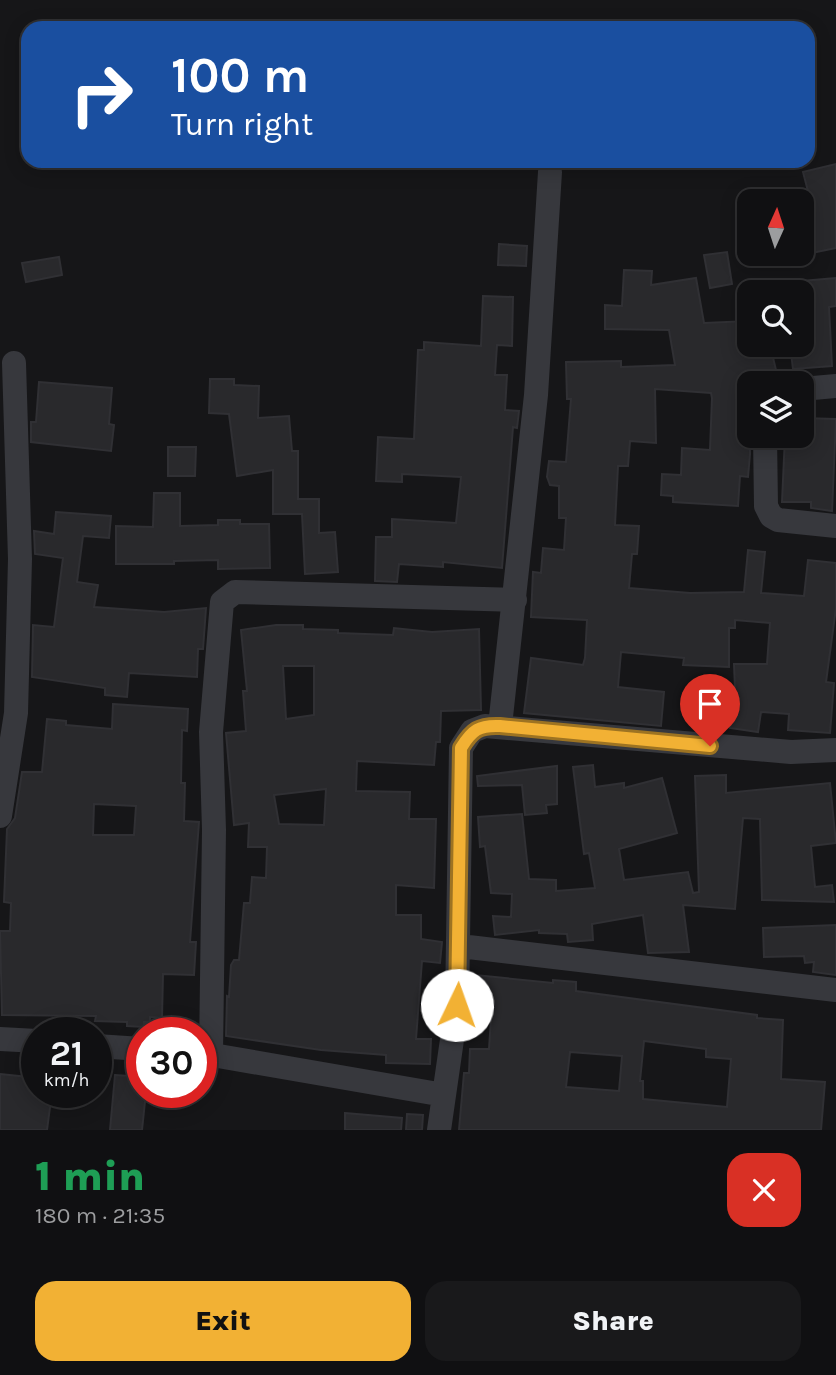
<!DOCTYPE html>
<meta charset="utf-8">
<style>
:root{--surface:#101012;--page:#19191b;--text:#f1f3f6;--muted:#9c9d9f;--line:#303032;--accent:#f2b134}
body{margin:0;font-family:Karla,sans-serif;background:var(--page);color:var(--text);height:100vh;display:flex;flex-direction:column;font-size:26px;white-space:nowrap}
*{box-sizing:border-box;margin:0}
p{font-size:23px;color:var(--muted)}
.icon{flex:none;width:38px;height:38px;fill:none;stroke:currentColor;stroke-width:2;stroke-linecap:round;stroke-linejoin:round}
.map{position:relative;height:1130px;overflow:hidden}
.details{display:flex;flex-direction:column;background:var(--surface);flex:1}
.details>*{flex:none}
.banner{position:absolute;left:21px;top:21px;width:794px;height:147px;border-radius:21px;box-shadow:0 4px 18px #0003,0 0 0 2px var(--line);background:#1a4fa0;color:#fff;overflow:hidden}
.needle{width:46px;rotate:3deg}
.buttons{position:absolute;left:737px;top:189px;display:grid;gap:14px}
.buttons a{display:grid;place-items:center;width:77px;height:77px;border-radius:14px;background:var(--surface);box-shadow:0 4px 18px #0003,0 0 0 2px var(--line);font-size:35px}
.speed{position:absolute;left:21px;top:1017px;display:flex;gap:14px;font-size:35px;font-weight:700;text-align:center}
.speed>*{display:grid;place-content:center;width:91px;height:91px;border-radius:50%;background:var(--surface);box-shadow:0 4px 18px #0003,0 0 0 2px var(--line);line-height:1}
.speed small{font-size:18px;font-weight:400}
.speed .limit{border:10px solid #d22;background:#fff;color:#111}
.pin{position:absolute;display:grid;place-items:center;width:60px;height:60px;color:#fff;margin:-72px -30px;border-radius:50% 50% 50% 0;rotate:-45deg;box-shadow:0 0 7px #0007}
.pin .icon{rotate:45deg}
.me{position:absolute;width:77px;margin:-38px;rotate:3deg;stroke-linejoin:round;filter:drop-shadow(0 0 5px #0008)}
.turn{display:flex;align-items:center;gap:24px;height:147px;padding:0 35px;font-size:32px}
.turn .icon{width:91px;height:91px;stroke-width:2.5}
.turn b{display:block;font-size:49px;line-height:60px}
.round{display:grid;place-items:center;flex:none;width:74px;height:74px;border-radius:21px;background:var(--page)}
.overview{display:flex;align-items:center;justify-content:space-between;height:119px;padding:0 35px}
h1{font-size:42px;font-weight:800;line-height:52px;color:#1e9e55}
.primary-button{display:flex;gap:14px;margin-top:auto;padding:14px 35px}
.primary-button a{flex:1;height:80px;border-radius:21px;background:var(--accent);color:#111;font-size:28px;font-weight:800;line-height:80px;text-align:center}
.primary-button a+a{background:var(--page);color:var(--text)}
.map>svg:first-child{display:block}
.building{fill:#29292c;stroke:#303034;stroke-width:2;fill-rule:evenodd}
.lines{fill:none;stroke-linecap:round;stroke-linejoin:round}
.minor{stroke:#37383d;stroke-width:24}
.route-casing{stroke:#9d7322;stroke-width:18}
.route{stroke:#f2b134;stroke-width:12}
</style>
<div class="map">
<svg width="836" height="1130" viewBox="0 0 836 1130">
<rect width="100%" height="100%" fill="#161618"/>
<!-- building -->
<path class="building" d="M 836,164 L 836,248 L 802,255 L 802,206 L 804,205 L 804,200 L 810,199 L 803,172 Z
M 499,244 L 527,246 L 526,266 L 498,265 Z
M 727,252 L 732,284 L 710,288 L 704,255 Z
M 59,257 L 62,275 L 26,282 L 22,263 Z
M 624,270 L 652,271 L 651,285 L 696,278 L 704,323 L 749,321 L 749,345 L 770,345 L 776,370 L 746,371 L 743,407 L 749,407 L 750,454 L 748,477 L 740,476 L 738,506 L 673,502 L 673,496 L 661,495 L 662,474 L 681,475 L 682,448 L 710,450 L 712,398 L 711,393 L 655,389 L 656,443 L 630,441 L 628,466 L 618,466 L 615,525 L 639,526 L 637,554 L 632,554 L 629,588 L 690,593 L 744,592 L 748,550 L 765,552 L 761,593 L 804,596 L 808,560 L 836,563 L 836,608 L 826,682 L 834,683 L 830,733 L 788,730 L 789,714 L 761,712 L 758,732 L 730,728 L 735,689 L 734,664 L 767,664 L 770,623 L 735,620 L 735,628 L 729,628 L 729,667 L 683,665 L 684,658 L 621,652 L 618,687 L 664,692 L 661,726 L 524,713 L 531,658 L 583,665 L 585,658 L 587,620 L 531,617 L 533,572 L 541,573 L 543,548 L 564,550 L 566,518 L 559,518 L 559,486 L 550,485 L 547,477 L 549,461 L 566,462 L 571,399 L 567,399 L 566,362 L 621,361 L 621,367 L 675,365 L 669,330 L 605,329 L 605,305 L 622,306 Z
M 836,278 L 836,306 L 829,307 L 832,366 L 793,369 L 790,345 L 802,345 L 802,281 Z
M 483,296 L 513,297 L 512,346 L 497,345 L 495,375 L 507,375 L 505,410 L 519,411 L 517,428 L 513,427 L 502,568 L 443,562 L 443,567 L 399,564 L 397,582 L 375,581 L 376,537 L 392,537 L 392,519 L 456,523 L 461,477 L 402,474 L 402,482 L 376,481 L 378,437 L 414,439 L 418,350 L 424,350 L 424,342 L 481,346 Z
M 210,379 L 234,379 L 234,385 L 259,386 L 258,418 L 289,416 L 292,451 L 298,451 L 298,499 L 319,499 L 319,533 L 335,532 L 338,572 L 305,574 L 302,514 L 273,514 L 273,470 L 237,476 L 229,414 L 209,413 Z
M 39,382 L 112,388 L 109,424 L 114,425 L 111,451 L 31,442 L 31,422 L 36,422 Z
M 802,418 L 836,419 L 832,511 L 811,508 L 811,502 L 782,502 L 785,436 L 802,436 Z
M 168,447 L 196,447 L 195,476 L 168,476 Z
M 154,493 L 180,493 L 180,526 L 218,525 L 218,520 L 240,520 L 240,524 L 269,524 L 270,568 L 218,569 L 218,560 L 174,561 L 174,564 L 116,564 L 116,526 L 153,527 Z
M 56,512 L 111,516 L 109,538 L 83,536 L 77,582 L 98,585 L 94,607 L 164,612 L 206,608 L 203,649 L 198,649 L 197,677 L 129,673 L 127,697 L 105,695 L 105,688 L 32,677 L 33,625 L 54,627 L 63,558 L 35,554 L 34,531 L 54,534 Z
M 276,625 L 303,625 L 303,629 L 338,630 L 338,633 L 393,635 L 394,628 L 432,632 L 479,629 L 481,710 L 441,711 L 440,742 L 436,742 L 434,765 L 357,761 L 356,791 L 410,792 L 409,819 L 436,819 L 434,888 L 396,885 L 396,915 L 421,915 L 421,939 L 442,942 L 440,963 L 422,961 L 416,1039 L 431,1039 L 430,1064 L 386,1063 L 386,1055 L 321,1050 L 226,1036 L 227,996 L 229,997 L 231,965 L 234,960 L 239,960 L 244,903 L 250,903 L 252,877 L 266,878 L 267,847 L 248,847 L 249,823 L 234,825 L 226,733 L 246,731 L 243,691 L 247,691 L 241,630 ZM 283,666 L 314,666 L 314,715 L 286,719 ZM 326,789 L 324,825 L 279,824 L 274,795 Z
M 113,704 L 188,709 L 187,731 L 182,730 L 181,783 L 185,783 L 184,821 L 199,822 L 190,942 L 196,942 L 194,975 L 163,974 L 162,1018 L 150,1017 L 150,1022 L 144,1022 L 144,1027 L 127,1026 L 127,1022 L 95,1021 L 96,1016 L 2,1015 L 0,931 L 10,931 L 11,903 L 4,902 L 7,829 L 15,818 L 22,772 L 42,772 L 47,719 L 66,721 L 66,725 L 112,729 ZM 94,804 L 136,806 L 134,835 L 93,835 Z
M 593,765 L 595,787 L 624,783 L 624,788 L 662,778 L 677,833 L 619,849 L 624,880 L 688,872 L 693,893 L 699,892 L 695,776 L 726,775 L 726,793 L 830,783 L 836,843 L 811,846 L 815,887 L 832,885 L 834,902 L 762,900 L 760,819 L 743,818 L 735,909 L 683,905 L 689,952 L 648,953 L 643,915 L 592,924 L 593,940 L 568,942 L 567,934 L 539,933 L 539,930 L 495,935 L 493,916 L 511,917 L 512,894 L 491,893 L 485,846 L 480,847 L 478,817 L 522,814 L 529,879 L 556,880 L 556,891 L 595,888 L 589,853 L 584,854 L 573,767 Z
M 557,766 L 557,804 L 546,805 L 547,813 L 525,815 L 522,785 L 478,786 L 477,776 Z
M 836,925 L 836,975 L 813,972 L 814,962 L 805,963 L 804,956 L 764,957 L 763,928 Z
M 475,975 L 553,983 L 553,980 L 576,982 L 576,991 L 757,1015 L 757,1018 L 783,1020 L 781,1079 L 825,1082 L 821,1130 L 459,1130 L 464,1073 L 469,1073 L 470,1049 L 489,1049 L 491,1018 L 484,1018 L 487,991 L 474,990 ZM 644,1041 L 706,1049 L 706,1057 L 731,1059 L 727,1107 L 643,1099 L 643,1081 L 640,1081 ZM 570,1052 L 622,1056 L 619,1091 L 566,1087 Z
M 0,1074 L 28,1077 L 28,1083 L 37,1084 L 37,1092 L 52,1092 L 47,1130 L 0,1130 Z
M 115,1075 L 142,1077 L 142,1092 L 146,1092 L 142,1130 L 110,1130 Z
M 345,1113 L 402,1118 L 401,1130 L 345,1130 Z
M 407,1114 L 423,1115 L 422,1130 L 406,1130 Z"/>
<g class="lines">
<!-- minor -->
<path class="minor" d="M 802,389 L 836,386
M 765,436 L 766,506 L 771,516 L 778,520 L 836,526
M 500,726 L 536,395 L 550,172
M 0,816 L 16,713 L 20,559 L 14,363
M 460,946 L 836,990
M 0,1039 L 37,1041
M 96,1046 L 142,1049
M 201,1053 L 444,1095
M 211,1054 L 214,830 L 211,732 L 222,602 L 235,592 L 515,600
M 439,1130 L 457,1005 L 461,748 L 472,731 L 485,726 L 791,752 L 836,750"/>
</g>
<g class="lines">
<defs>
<path id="route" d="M 457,1005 L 461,748 C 472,730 479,725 500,726 L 710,746"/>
</defs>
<!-- route casing -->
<use href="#route" class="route-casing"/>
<!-- route -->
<use href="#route" class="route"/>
</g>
</svg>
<div class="buttons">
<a><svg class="needle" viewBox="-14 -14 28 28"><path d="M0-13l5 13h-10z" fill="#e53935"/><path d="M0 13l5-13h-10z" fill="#9c9d9f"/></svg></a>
<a><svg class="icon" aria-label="search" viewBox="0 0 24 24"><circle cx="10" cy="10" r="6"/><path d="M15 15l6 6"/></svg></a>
<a><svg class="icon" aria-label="layers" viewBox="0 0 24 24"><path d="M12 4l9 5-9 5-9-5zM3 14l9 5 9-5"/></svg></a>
</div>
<div class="speed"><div>21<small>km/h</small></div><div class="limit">30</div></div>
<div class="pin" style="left:710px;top:746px;background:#d93025"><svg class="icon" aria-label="arrive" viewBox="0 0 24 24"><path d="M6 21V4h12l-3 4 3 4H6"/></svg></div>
<svg class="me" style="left:457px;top:1005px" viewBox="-20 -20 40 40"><circle r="19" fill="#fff"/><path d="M0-13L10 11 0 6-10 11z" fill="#f2b134"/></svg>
<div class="banner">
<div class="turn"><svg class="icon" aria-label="right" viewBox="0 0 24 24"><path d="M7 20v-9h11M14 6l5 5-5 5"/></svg><div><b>100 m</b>Turn right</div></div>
</div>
</div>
<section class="details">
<div class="overview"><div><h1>1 min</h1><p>180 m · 21:35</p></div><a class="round" style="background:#d93025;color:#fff"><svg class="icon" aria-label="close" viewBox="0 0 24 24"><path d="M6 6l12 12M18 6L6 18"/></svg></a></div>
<div class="primary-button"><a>Exit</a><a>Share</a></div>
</section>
